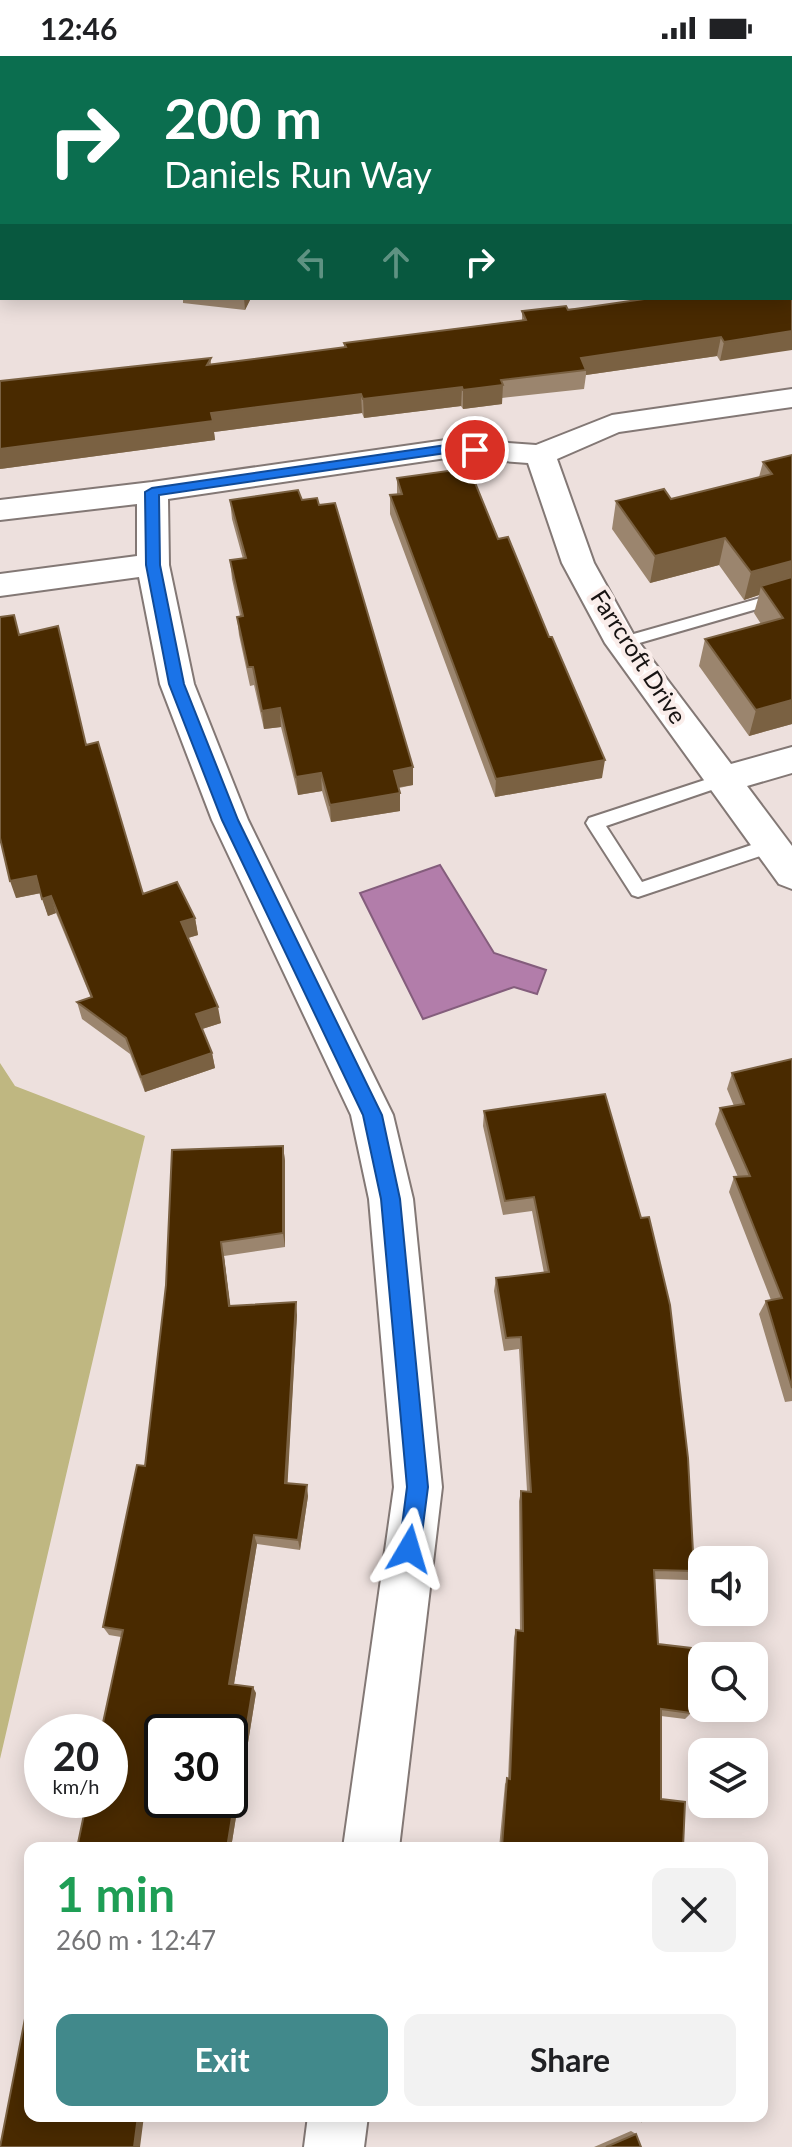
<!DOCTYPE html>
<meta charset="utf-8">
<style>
:root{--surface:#fff;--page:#f2f2f2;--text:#202124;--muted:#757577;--accent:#41898b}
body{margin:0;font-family:Lato,sans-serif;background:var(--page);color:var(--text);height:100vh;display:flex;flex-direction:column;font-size:30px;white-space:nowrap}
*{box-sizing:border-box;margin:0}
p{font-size:26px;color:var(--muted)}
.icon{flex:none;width:44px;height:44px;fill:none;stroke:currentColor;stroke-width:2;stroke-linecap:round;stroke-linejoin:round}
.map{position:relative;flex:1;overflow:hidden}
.details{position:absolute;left:24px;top:1786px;width:744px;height:280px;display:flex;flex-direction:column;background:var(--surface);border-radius:16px;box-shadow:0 4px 20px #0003}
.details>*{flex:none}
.top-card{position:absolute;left:0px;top:0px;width:792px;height:244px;box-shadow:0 4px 20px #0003;background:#0b6e4f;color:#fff;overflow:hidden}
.buttons{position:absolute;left:688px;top:1490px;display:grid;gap:16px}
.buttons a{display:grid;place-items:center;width:80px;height:80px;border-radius:16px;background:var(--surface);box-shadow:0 4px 20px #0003;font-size:40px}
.speed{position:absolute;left:24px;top:1658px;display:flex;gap:16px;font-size:40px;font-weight:700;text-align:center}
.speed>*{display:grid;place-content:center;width:104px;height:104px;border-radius:50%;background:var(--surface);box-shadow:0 4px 20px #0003;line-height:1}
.speed small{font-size:20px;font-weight:400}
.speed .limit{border:4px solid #111;border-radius:12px;background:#fff;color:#111}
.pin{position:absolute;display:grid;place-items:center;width:68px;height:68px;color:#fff;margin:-34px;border:4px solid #fff;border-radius:50%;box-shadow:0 2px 8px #0007}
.me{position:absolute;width:88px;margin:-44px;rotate:7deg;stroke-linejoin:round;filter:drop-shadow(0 0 6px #0008)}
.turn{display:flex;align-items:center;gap:28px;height:168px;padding:0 32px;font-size:36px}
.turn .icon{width:104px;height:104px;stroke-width:2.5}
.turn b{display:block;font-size:56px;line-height:68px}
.lanes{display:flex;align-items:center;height:76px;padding:0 32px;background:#0003;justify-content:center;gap:40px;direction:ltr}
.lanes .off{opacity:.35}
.round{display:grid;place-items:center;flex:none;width:84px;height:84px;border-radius:16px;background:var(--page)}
.headline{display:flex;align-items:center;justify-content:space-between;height:136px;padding:0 32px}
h1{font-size:48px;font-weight:700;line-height:60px;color:#1e9e55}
.action{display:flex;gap:16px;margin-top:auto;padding:16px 32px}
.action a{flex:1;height:92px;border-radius:16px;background:var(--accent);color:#fff;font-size:32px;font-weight:700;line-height:92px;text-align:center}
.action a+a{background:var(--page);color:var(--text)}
.status{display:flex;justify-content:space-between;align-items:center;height:56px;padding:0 40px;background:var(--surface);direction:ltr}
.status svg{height:22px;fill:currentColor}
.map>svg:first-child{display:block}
.green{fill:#bfb781}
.water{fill:#b27daa;stroke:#845d7c;stroke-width:2}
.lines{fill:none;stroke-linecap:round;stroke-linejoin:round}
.lane-casing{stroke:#837875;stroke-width:4}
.street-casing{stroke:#837875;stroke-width:4}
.lane{fill:#fff;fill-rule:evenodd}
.street{fill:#fff;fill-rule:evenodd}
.wall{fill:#9b856e}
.shaded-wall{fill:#7a6142}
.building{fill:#492a00;stroke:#7a6142;stroke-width:2;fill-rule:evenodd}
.route{fill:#1a73e8;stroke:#114b97;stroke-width:2}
.labels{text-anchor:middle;stroke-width:8;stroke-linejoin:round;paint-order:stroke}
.far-street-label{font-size:24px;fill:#171312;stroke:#faedea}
</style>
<div class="status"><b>12:46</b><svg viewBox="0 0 49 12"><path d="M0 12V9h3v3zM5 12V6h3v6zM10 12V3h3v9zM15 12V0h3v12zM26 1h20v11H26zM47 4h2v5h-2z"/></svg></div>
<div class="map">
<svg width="792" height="2091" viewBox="0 0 792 2091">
<rect width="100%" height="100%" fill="#ede0dd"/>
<!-- green -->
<path class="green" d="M 0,1007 L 15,1030 L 145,1080 L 0,1703 Z"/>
<!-- water -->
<path class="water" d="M 440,809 L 494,897 L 546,914 L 537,938 L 514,931 L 423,963 L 360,837 Z"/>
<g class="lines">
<defs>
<path id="lane" d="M 0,176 L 2,176 L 2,184 L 0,184 Z
M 792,533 L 792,543 L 622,592 L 614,587 L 616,583 Z
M 723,718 L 732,724 L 729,728 L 606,770 L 642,826 L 772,782 L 778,784 L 781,789 L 778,794 L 638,841 L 632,839 L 589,772 L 586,767 L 589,762 Z"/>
<path id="street" d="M 780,0 L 792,0 L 792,13 L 790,2 L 779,2 Z
M 790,72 L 792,72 L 792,86 L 790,86 Z
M 792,333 L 792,351 L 619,376 L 557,403 L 594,507 L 635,581 L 731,708 L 792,691 L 792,717 L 747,730 L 792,790 L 792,833 L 779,828 L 605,587 L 562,507 L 528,407 L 453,401 L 168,443 L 169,509 L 194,628 L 248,764 L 393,1059 L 413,1143 L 442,1431 L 399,1792 L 343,1792 L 394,1431 L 369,1143 L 351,1059 L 212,764 L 160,628 L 139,521 L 0,540 L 0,518 L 137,500 L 137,448 L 0,464 L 0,444 L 152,426 L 453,383 L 536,389 L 612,359 Z
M 308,2060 L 368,2060 L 364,2091 L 304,2091 Z"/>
</defs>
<!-- lane casing -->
<use href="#lane" class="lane-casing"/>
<!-- street casing -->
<use href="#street" class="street-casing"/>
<!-- lane -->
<use href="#lane" class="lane"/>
<!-- street -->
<use href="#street" class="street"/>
</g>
<!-- wall -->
<path class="wall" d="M 0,0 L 150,0 L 149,2 L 2,2 L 2,150 L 0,153 Z
M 183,242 L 251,242 L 245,254 L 183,247 Z
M 790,242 L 720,305 L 717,300 L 586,319 L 584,333 L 502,342 L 502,348 L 463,353 L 461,350 L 364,362 L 362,357 L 214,376 L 215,384 L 0,413 L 211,302 L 211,308 L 344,292 L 344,287 L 522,264 L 522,255 Z
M 792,399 L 792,668 L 749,680 L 699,610 L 705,583 L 761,568 L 754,557 L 759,539 L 744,544 L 719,509 L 650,527 L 612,473 L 616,445 L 671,443 L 759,421 L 763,406 Z
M 397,422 L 602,722 L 495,741 L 390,458 L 390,439 L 397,438 Z
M 230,444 L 413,729 L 399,732 L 400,755 L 331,766 L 322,735 L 298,739 L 281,671 L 264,673 L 254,629 L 250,630 L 239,579 L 237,561 L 240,560 L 232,523 L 230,504 L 243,503 L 232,463 Z
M 19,579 L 86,689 L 143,838 L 195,862 L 198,879 L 188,882 L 221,967 L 202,973 L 212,997 L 215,1012 L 145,1036 L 130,998 L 82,963 L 77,946 L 91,942 L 56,857 L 48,860 L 41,837 L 16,842 Z
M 792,1003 L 792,1345 L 785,1346 L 759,1258 L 766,1245 L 771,1244 L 729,1136 L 734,1121 L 738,1121 L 715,1068 L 720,1052 L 734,1050 L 727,1033 L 732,1017 Z
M 605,1038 L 694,1515 L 688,1524 L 655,1523 L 658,1588 L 691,1657 L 685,1663 L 661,1660 L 661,1743 L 683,1792 L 499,1792 L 505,1728 L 508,1723 L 514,1582 L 516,1574 L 520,1574 L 519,1445 L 521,1435 L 527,1435 L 519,1293 L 504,1295 L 494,1235 L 496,1222 L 544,1217 L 532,1155 L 503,1159 L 483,1070 L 484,1055 Z
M 283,1090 L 285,1105 L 285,1191 L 224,1200 L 230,1250 L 297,1259 L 287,1427 L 308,1440 L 300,1494 L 257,1488 L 234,1628 L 256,1637 L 231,1792 L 77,1792 L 121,1581 L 109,1579 L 103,1571 L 145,1410 L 166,1229 Z
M 631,2075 L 636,2078 L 641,2091 L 594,2091 Z"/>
<!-- shaded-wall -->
<path class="shaded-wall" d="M 381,0 L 422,0 L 422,2 L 380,2 Z
M 244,242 L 251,242 L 245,254 Z
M 792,275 L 792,294 L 720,305 L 724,286 Z
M 721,281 L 717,300 L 586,319 L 586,314 L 581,302 Z
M 503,329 L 502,348 L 463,353 L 463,334 Z
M 462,331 L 461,350 L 364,362 L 363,343 Z
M 361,338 L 362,357 L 214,376 L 215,384 L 0,413 L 0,393 L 211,357 Z
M 725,482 L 719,509 L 650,527 L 655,500 Z
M 792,505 L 792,527 L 761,530 L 759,539 L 744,544 L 751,516 Z
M 792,644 L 792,668 L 749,680 L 756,654 Z
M 280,652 L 281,671 L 264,673 L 262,655 Z
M 605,704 L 602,722 L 495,741 L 496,723 Z
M 413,711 L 413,729 L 394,732 L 394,715 Z
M 321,717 L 322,735 L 298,739 L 296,721 Z
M 400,737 L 400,755 L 331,766 L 330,749 Z
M 36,820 L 41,837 L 16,842 L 10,825 Z
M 51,840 L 56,857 L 48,860 L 42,843 Z
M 195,862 L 198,879 L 184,883 L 181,866 Z
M 218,951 L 221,967 L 199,974 L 196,958 Z
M 212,997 L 215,1012 L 145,1036 L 141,1021 Z
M 283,1090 L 285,1105 L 285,1191 L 283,1177 Z
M 221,1186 L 224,1200 L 232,1262 L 229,1250 Z
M 296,1246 L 297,1259 L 287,1437 L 285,1427 Z
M 307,1429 L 308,1440 L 300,1494 L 298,1484 Z
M 254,1479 L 257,1488 L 233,1634 L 229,1628 Z
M 253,1631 L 256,1637 L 231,1792 L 227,1792 Z
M 138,2060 L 144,2060 L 140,2091 L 134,2091 Z"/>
<!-- building -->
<path class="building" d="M 0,0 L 139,0 L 138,2 L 2,2 L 2,132 L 0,132 L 0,36 L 1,35 Z
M 209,0 L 381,0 L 380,0 L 409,2 L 209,2 Z
M 792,226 L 792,275 L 724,286 L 721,281 L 581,302 L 586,314 L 501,324 L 503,329 L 463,334 L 462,331 L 363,343 L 361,338 L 211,357 L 213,365 L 0,393 L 0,325 L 211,302 L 207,309 L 346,291 L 344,287 L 526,264 L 522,255 L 566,250 L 568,254 L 651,242 L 790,242 L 790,227 Z
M 792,399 L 792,505 L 751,516 L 725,482 L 655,500 L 616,445 L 664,433 L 671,443 L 772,418 L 763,406 Z
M 469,412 L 498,483 L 508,481 L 549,581 L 552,581 L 605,704 L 496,723 L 390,439 L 402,438 L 397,422 Z
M 298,434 L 302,444 L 317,442 L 319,449 L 335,447 L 413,711 L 394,715 L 400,737 L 330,749 L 321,717 L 296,721 L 280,652 L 262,655 L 253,611 L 248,611 L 237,561 L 243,560 L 230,504 L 246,502 L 230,444 Z
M 792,521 L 792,644 L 756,654 L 705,583 L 783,562 L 761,530 Z
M 14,559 L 19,579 L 58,570 L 86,689 L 98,686 L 143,838 L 177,826 L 195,862 L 181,866 L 218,951 L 196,958 L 212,997 L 141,1021 L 126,982 L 77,946 L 92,941 L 51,840 L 42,843 L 36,820 L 10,825 L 0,782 L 0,561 Z
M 792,1003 L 792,1332 L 766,1245 L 782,1242 L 734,1121 L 750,1120 L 720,1052 L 744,1048 L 732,1017 Z
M 605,1038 L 641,1162 L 649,1161 L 670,1249 L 688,1402 L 694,1515 L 654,1514 L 658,1588 L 691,1592 L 691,1657 L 661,1653 L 661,1743 L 685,1746 L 683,1792 L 509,1792 L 502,1791 L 507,1722 L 510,1723 L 516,1574 L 523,1575 L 521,1435 L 531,1436 L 521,1281 L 506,1282 L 496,1222 L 549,1216 L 534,1141 L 505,1145 L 484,1055 Z
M 283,1090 L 283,1177 L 221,1186 L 229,1250 L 296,1246 L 285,1427 L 307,1429 L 298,1484 L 254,1479 L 229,1628 L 253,1631 L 227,1792 L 77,1792 L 87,1744 L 110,1744 L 110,1676 L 101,1676 L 123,1574 L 103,1571 L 137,1409 L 145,1410 L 166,1229 L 172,1094 ZM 162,1676 L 230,1676 L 230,1744 L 162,1744 Z
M 30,1937 L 30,2060 L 138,2060 L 134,2091 L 0,2091 Z
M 617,2060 L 641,2060 L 641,2065 Z
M 636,2078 L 641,2091 L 606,2091 Z"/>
<!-- route -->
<path class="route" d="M 453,388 L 475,390 L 481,394 L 475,398 L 453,396 L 159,439 L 160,509 L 184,628 L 238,764 L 382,1059 L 400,1143 L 428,1431 L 420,1493 L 417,1501 L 409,1504 L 402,1501 L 399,1493 L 407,1431 L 381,1143 L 363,1059 L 222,764 L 169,628 L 146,509 L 145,436 L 152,432 Z"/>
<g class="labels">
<!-- far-street labels -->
<g class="far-street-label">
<text transform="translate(638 601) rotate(57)" y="8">Farrcroft Drive</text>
</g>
</g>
</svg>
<div class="buttons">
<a><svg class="icon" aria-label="sound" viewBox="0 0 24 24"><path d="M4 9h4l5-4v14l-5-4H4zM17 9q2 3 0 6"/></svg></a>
<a><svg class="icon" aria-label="search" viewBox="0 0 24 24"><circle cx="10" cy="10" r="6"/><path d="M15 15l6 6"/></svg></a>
<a><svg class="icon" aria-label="layers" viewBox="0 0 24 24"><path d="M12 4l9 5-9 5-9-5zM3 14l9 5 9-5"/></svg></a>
</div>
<div class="speed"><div>20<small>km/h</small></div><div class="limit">30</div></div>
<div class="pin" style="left:475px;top:394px;background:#d93025"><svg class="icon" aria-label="arrive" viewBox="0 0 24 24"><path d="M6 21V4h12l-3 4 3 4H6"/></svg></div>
<svg class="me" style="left:409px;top:1493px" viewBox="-20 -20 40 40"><path d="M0-17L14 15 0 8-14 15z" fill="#1a73e8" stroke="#fff" stroke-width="4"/></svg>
<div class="top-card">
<div class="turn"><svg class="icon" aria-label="right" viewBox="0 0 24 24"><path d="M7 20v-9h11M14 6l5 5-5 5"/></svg><div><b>200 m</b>Daniels Run Way</div></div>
<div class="lanes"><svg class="icon off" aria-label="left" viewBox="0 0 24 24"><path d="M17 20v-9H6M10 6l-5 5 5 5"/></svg><svg class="icon off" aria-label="ahead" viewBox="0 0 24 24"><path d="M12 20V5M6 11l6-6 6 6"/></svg><svg class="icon" aria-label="right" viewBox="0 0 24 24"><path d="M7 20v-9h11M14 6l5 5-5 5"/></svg></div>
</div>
<section class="details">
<div class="headline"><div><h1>1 min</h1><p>260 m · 12:47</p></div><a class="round"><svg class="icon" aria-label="close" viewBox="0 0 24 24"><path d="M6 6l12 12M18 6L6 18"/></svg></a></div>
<div class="action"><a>Exit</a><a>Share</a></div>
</section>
</div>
